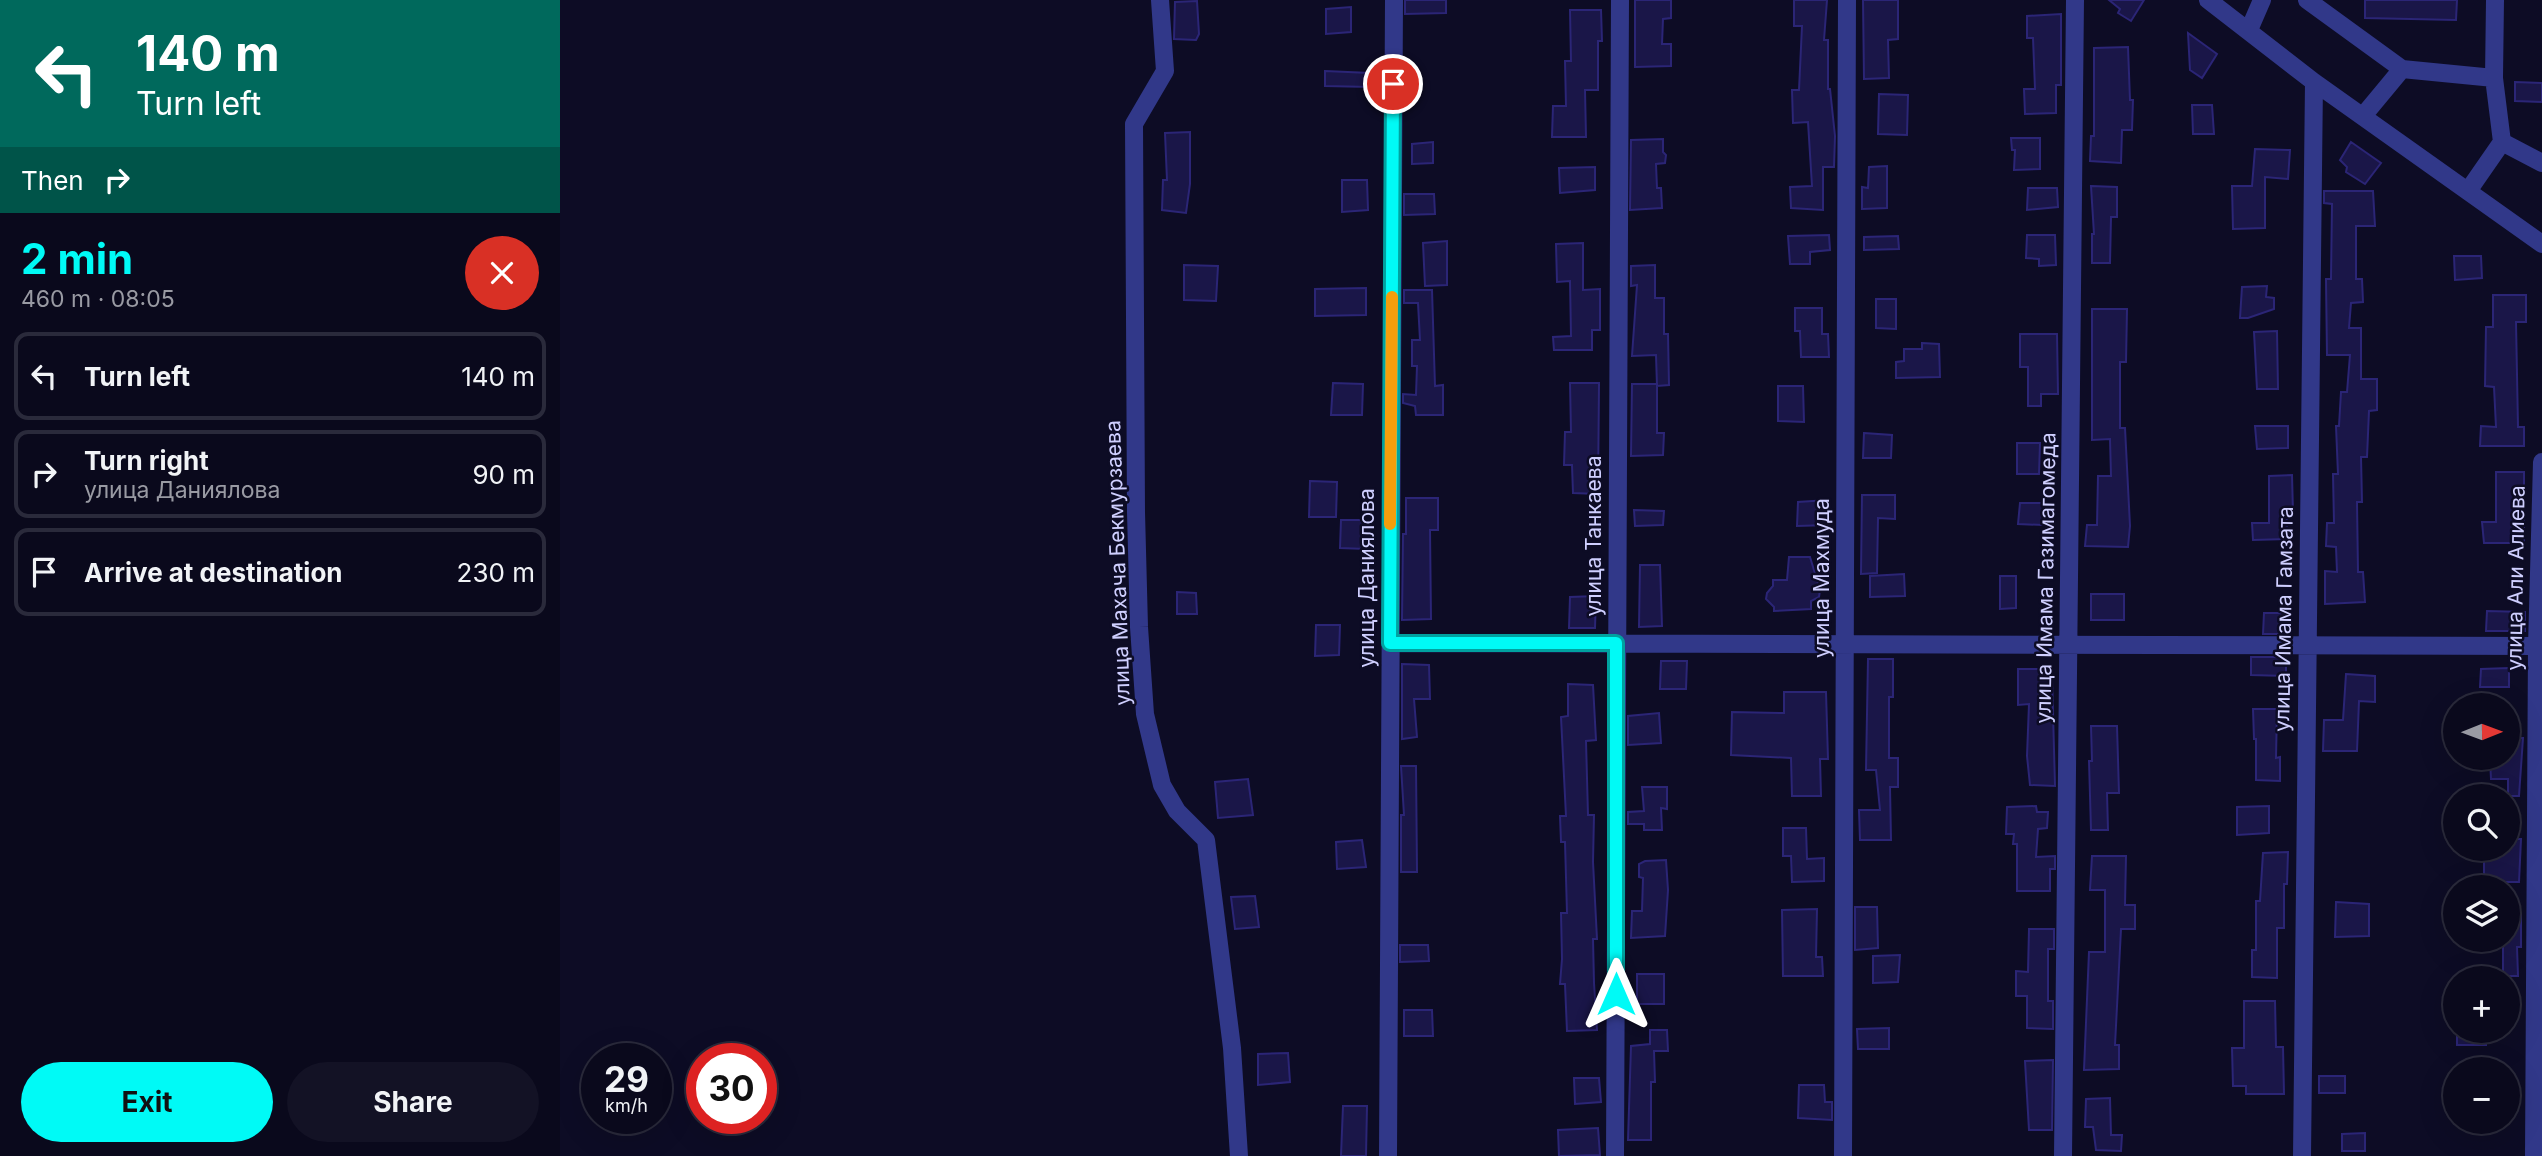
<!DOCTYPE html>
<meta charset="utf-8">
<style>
:root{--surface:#0a091c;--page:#131225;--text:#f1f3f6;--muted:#999aa3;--line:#2a2a3b;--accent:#00faf6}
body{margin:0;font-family:Inter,sans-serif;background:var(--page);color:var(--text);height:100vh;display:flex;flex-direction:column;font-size:26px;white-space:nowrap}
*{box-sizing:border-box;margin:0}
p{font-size:23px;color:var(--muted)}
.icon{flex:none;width:38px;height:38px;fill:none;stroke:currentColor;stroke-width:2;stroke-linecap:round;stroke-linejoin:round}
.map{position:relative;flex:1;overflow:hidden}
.details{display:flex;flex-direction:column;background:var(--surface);width:560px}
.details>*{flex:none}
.banner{background:#00695c;color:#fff;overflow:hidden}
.needle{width:46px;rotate:89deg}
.buttons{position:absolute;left:1883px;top:693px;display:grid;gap:14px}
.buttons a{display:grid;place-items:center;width:77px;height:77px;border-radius:50%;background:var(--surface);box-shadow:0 7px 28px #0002,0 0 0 2px var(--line);font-size:35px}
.speed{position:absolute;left:21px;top:1043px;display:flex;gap:14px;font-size:35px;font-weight:700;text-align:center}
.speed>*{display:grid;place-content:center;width:91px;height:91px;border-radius:50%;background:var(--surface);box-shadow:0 7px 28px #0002,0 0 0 2px var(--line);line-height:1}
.speed small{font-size:18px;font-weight:400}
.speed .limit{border:10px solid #d22;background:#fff;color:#111}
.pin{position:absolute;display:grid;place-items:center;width:60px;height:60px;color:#fff;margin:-30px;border:4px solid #fff;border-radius:50%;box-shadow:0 2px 7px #0007}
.me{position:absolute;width:77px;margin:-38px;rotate:0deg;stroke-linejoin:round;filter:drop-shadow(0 0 5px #0008)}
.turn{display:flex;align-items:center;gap:24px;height:147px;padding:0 21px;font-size:32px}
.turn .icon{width:91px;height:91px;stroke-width:2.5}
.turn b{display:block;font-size:49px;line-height:60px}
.then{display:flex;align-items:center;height:66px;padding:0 21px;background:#0003;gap:14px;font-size:26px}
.round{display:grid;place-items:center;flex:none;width:74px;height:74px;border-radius:37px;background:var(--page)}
.headline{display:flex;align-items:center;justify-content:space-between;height:119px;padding:0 21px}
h1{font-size:42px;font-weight:700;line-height:52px;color:var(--accent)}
.primary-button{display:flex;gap:14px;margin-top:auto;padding:14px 21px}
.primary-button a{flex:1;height:80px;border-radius:42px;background:var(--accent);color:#111;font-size:28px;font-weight:700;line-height:80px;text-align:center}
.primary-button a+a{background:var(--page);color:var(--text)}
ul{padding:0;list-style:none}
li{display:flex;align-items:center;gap:21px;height:88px;margin:0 14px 10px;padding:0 7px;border:4px solid var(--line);border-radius:14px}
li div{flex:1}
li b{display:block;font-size:26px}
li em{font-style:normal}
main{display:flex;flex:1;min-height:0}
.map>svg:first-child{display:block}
.building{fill:#1a1648;stroke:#2b2576;stroke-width:2}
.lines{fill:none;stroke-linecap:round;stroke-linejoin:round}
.minor{stroke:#313889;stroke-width:18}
.route-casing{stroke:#00a2a0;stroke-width:18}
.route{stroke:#00faf6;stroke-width:12}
.slow{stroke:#f59e0b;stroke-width:12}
.labels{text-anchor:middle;stroke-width:5;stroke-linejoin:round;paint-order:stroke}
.street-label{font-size:21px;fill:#cfcfff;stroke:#0d0c25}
</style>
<main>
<section class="details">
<div class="banner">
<div class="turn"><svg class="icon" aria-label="left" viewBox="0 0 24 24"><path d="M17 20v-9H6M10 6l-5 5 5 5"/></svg><div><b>140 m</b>Turn left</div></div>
<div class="then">Then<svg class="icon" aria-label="right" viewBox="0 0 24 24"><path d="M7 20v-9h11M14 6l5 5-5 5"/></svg></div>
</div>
<div class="headline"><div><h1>2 min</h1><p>460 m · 08:05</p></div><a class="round" style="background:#d93025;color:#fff"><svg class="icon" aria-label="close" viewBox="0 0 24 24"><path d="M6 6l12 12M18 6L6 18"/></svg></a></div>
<ul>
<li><svg class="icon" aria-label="left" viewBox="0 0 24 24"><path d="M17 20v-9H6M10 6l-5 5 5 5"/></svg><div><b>Turn left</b></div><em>140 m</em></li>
<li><svg class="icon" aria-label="right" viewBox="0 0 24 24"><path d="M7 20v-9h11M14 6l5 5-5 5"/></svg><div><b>Turn right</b><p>улица Даниялова</p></div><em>90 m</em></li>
<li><svg class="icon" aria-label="arrive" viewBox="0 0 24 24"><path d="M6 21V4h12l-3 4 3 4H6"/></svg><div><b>Arrive at destination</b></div><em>230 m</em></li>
</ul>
<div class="primary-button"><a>Exit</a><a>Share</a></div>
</section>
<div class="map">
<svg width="1982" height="1156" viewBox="0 0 1982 1156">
<rect width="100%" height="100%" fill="#0d0c25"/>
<!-- building -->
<path class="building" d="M 845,0 L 886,0 L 886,13 L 845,14 Z
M 1075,0 L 1111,0 L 1111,18 L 1103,19 L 1102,44 L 1111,44 L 1111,66 L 1075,67 Z
M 1234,0 L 1267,0 L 1264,40 L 1268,40 L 1268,89 L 1270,89 L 1275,136 L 1274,167 L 1263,167 L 1263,210 L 1231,208 L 1230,187 L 1252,186 L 1248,122 L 1233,123 L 1232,90 L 1239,90 L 1242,26 L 1234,26 Z
M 1303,0 L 1338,0 L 1338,39 L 1328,40 L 1329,78 L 1304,79 Z
M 1549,0 L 1584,0 L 1571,21 L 1558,13 L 1560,9 Z
M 1805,0 L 1897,0 L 1896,20 L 1805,18 Z
M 637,1 L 639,34 L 636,40 L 614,39 L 615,2 Z
M 791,7 L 791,32 L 766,34 L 766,9 Z
M 1010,10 L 1041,10 L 1042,41 L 1038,41 L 1038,90 L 1025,90 L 1026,137 L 992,137 L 993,106 L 1006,106 L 1005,61 L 1011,61 Z
M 1501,14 L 1501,85 L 1496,85 L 1496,113 L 1465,114 L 1464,89 L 1475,89 L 1473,38 L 1467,38 L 1467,16 Z
M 1628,33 L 1657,54 L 1642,78 L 1630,70 Z
M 1568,47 L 1570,100 L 1573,100 L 1572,130 L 1562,130 L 1561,163 L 1530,161 L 1531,136 L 1534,136 L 1534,48 Z
M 765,71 L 810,73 L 811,87 L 765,86 Z
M 1955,82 L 1982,83 L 1982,102 L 1955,101 Z
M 1319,94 L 1348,95 L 1347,135 L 1318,134 Z
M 1632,105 L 1652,105 L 1654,134 L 1633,134 Z
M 630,132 L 630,184 L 626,213 L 602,210 L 603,180 L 607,180 L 605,133 Z
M 1451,138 L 1480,138 L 1480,169 L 1454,170 L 1455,150 L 1452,150 Z
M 1103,139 L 1103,152 L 1106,155 L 1105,163 L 1096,164 L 1097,188 L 1101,188 L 1102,208 L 1070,210 L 1071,140 Z
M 873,142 L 873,163 L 852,164 L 852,144 Z
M 1791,142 L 1821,163 L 1805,184 L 1786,172 L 1787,167 L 1780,160 Z
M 1695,149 L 1730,150 L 1728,179 L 1705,177 L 1705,228 L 1673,229 L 1672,186 L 1692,186 Z
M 1327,166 L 1327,208 L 1302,209 L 1302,187 L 1308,188 L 1309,167 Z
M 1035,167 L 1035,190 L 1000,193 L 999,168 Z
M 782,180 L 807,180 L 808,210 L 782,212 Z
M 1531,186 L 1557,187 L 1557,217 L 1551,217 L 1550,263 L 1532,263 L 1532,234 L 1534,234 Z
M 1468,188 L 1497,188 L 1498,207 L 1467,210 Z
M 1764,191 L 1813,191 L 1815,226 L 1796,226 L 1796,279 L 1802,279 L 1803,302 L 1791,303 L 1789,328 L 1801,328 L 1801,379 L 1817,379 L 1817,410 L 1809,411 L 1807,457 L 1801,457 L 1802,502 L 1797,502 L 1798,572 L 1803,572 L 1805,602 L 1765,604 L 1765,571 L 1777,572 L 1776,547 L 1766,546 L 1767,523 L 1774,523 L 1773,474 L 1778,474 L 1776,426 L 1779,426 L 1781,392 L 1787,392 L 1790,355 L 1767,355 L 1766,279 L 1771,279 L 1772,204 L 1764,203 Z
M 844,194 L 874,194 L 875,214 L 844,215 Z
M 1269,235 L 1270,250 L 1250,252 L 1250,264 L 1230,264 L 1228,236 Z
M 1467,235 L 1495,235 L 1496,265 L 1479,266 L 1479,259 L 1466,258 Z
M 1338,236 L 1339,249 L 1304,250 L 1304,237 Z
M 887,241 L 887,285 L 865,286 L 863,243 Z
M 1023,243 L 1023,290 L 1040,289 L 1040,330 L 1032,330 L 1032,350 L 994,350 L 993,337 L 1011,336 L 1010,281 L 997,282 L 996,244 Z
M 1894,256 L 1921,256 L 1922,278 L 1895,280 Z
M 624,265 L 658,266 L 656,301 L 624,300 Z
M 1095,265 L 1095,298 L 1104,298 L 1104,334 L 1108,334 L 1109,385 L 1097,386 L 1096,355 L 1072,356 L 1077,285 L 1071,286 L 1071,266 Z
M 1707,286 L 1706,297 L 1714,298 L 1714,309 L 1688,318 L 1680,318 L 1682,287 Z
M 806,288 L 806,315 L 755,316 L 755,289 Z
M 844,290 L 872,290 L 875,386 L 883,385 L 883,415 L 856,415 L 855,406 L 843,403 L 843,394 L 856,395 L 857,366 L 852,366 L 852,340 L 860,340 L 858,303 L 844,303 Z
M 1933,295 L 1966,295 L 1966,322 L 1956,322 L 1958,427 L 1964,427 L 1964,446 L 1920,446 L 1921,426 L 1936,427 L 1934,387 L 1925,386 L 1926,327 L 1933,327 Z
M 1316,299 L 1336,299 L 1336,329 L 1316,328 Z
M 1235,308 L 1262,308 L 1262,334 L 1268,334 L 1269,357 L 1241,357 L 1240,331 L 1235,331 Z
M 1532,309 L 1567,309 L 1566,362 L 1560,362 L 1560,428 L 1565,428 L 1570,526 L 1568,547 L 1525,546 L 1527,525 L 1537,525 L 1538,476 L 1551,476 L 1550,439 L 1532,440 Z
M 1717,331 L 1718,389 L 1697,389 L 1694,332 Z
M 1460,334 L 1497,334 L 1498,394 L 1481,394 L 1481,406 L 1468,406 L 1468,367 L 1460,367 Z
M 1362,343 L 1379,344 L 1380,377 L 1336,378 L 1336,362 L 1344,361 L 1344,349 L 1362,349 Z
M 773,383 L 803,384 L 802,415 L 771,415 Z
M 1010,383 L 1039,383 L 1038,494 L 1013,493 L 1012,465 L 1004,465 L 1005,432 L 1011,432 Z
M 1072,384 L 1097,384 L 1097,433 L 1104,433 L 1103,455 L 1071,456 Z
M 1218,386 L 1243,386 L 1244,422 L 1218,421 Z
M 1695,426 L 1728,426 L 1728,448 L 1697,449 Z
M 1304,433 L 1332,435 L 1331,458 L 1303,458 Z
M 1457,443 L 1480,443 L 1479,474 L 1457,474 Z
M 1936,472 L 1964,472 L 1964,543 L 1924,543 L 1922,522 L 1936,522 Z
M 1732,475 L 1733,513 L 1727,513 L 1727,539 L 1693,540 L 1692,523 L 1709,523 L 1709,476 Z
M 750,481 L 777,482 L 776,517 L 749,517 Z
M 1302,495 L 1335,495 L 1335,519 L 1318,518 L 1317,573 L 1301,574 Z
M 846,498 L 878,498 L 878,530 L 870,530 L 871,619 L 842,620 L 843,534 L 846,534 Z
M 1268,500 L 1269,525 L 1237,526 L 1238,502 Z
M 1460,503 L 1483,503 L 1483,525 L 1458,524 Z
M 1074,510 L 1104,511 L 1103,525 L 1075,526 Z
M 781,520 L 807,520 L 806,549 L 780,548 Z
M 1229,557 L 1250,557 L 1260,590 L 1259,597 L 1251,601 L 1251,609 L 1214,611 L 1214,607 L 1206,599 L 1207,593 L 1213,586 L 1213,580 L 1227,580 Z
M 1080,565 L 1100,565 L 1102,626 L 1079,627 Z
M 1344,574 L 1345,596 L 1310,597 L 1310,576 Z
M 1440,576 L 1456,576 L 1456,608 L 1440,609 Z
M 617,592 L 636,593 L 637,614 L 617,614 Z
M 1531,594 L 1564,594 L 1564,620 L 1531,620 Z
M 1036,596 L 1035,628 L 1009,628 L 1010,597 Z
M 1927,611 L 1965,612 L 1965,631 L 1926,631 Z
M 1704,613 L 1730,613 L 1730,634 L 1703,634 Z
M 756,625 L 780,625 L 779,655 L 755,656 Z
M 1691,657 L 1726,657 L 1726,676 L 1691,675 Z
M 1308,659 L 1333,659 L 1333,697 L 1329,697 L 1329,758 L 1338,758 L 1338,787 L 1330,787 L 1331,840 L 1300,840 L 1299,810 L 1320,810 L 1316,770 L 1306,770 Z
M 1101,661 L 1127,661 L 1126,689 L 1100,689 Z
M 842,664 L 869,665 L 870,699 L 854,699 L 857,737 L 842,739 Z
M 1949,668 L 1949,687 L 1920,687 L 1921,669 Z
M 1458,669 L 1483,669 L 1484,675 L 1492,675 L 1495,786 L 1470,785 L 1467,756 L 1469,704 L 1458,705 Z
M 1786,674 L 1815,676 L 1815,702 L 1799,701 L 1797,751 L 1763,751 L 1764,720 L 1783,720 Z
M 1008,684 L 1033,685 L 1036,740 L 1026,741 L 1028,815 L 1034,815 L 1033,862 L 1037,939 L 1033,939 L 1034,983 L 1037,1030 L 1007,1031 L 1005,984 L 1000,984 L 1002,959 L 1001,913 L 1007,913 L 1005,842 L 1001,842 L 1000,816 L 1006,816 L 1001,717 L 1008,716 Z
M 1224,692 L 1266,692 L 1268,759 L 1260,759 L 1261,796 L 1232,796 L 1231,758 L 1171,755 L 1172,712 L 1224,713 Z
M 1693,709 L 1717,709 L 1716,758 L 1720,757 L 1720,781 L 1696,780 L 1696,739 L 1694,739 Z
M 1099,713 L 1101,743 L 1068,745 L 1068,716 Z
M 1531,726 L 1557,726 L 1559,793 L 1547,793 L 1548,830 L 1531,830 L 1529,761 L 1532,761 Z
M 1948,738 L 1963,738 L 1959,796 L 1948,796 L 1948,779 L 1931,779 L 1930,759 L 1948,759 Z
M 841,766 L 856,766 L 857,872 L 841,872 L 841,815 L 844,815 Z
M 688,779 L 693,815 L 658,818 L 655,782 Z
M 1082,787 L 1107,787 L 1107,809 L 1101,808 L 1102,830 L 1084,830 L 1084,824 L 1068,824 L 1068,812 L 1084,811 Z
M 1476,806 L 1477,812 L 1488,812 L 1487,828 L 1478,829 L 1476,857 L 1495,856 L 1495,869 L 1490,869 L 1490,891 L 1457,891 L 1457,844 L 1453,844 L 1454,834 L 1446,834 L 1447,807 Z
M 1709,806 L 1709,833 L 1677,835 L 1677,807 Z
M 1223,828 L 1246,828 L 1247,859 L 1264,858 L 1264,881 L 1232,882 L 1231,856 L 1223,856 Z
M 1948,839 L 1961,839 L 1959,882 L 1924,882 L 1924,859 L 1928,859 L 1928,849 L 1948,849 Z
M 802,840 L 806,867 L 777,869 L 776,842 Z
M 1728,852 L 1727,884 L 1724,884 L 1724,928 L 1717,928 L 1717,978 L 1692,977 L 1692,950 L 1696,950 L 1696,901 L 1700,901 L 1703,853 Z
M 1532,856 L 1566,856 L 1565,905 L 1575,905 L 1575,929 L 1561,929 L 1555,1045 L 1559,1045 L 1559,1069 L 1524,1070 L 1529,952 L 1545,952 L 1545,890 L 1530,890 Z
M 1106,860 L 1108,890 L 1105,936 L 1071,938 L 1072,911 L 1082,911 L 1083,878 L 1079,877 L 1079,864 L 1085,861 Z
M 695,896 L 699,927 L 675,929 L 671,897 Z
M 1776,902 L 1809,904 L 1809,936 L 1775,937 Z
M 1295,907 L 1317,907 L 1318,948 L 1295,950 Z
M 1257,909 L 1256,957 L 1262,957 L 1263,976 L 1223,976 L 1222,910 Z
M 1948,914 L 1961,914 L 1961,947 L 1957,947 L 1958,976 L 1943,976 L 1943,940 L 1948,940 Z
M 1469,929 L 1494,929 L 1494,949 L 1488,949 L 1488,1001 L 1493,1001 L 1493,1029 L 1467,1028 L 1467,996 L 1456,996 L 1456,971 L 1468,972 Z
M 840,945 L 868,945 L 869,961 L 840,962 Z
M 1340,955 L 1338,982 L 1313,983 L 1313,956 Z
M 1077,974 L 1104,974 L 1104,1004 L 1077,1004 Z
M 1684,1001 L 1715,1001 L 1716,1047 L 1723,1047 L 1724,1094 L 1686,1094 L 1686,1086 L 1673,1086 L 1672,1048 L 1684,1048 Z
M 844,1010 L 872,1010 L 873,1036 L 844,1036 Z
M 1329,1028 L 1329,1049 L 1298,1049 L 1297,1029 Z
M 1090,1030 L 1107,1030 L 1108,1051 L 1094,1051 L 1095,1082 L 1091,1082 L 1091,1140 L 1068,1140 L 1071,1046 L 1090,1044 Z
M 1897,1031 L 1926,1031 L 1926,1045 L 1897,1045 Z
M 728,1053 L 730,1082 L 698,1085 L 698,1054 Z
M 1493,1060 L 1492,1130 L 1469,1130 L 1465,1061 Z
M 1759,1076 L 1785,1076 L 1785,1093 L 1759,1093 Z
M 1014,1078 L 1039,1078 L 1041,1102 L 1015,1104 Z
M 1239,1085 L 1264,1085 L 1265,1102 L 1272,1102 L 1272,1120 L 1238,1118 Z
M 1550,1098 L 1551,1135 L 1562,1135 L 1561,1151 L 1536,1150 L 1533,1127 L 1525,1127 L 1526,1099 Z
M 783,1106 L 807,1106 L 806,1156 L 781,1156 Z
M 1038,1128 L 1040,1155 L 999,1156 L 998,1130 Z
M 1805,1133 L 1805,1151 L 1782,1151 L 1782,1134 Z"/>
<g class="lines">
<!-- minor -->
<path class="minor" d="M 600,0 L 605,71 L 574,124 L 576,512 L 579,627 L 585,714 L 602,785 L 617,811 L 646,840 L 672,1048 L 679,1156
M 1648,0 L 1754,82 L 1982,244
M 1747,0 L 1842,69 L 1934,78 L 1942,142 L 1982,163
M 1689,30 L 1702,0
M 1934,78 L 1935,0
M 1803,116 L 1842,69
M 1908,191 L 1942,142
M 830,643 L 1977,646
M 828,1156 L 834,0
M 1055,1156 L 1060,0
M 1283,1156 L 1287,0
M 1503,1156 L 1515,0
M 1742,1156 L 1754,82
M 1974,1156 L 1977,646 L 1982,462"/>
</g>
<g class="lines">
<defs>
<path id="route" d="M 833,84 L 830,643 L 1056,643 L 1056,994"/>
</defs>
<!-- route casing -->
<use href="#route" class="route-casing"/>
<!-- route -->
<use href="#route" class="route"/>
<!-- slow -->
<path class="slow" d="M 830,524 L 832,297"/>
</g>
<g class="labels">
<!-- street labels -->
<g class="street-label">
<text transform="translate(1034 536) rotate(-90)" y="7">улица Танкаева</text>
<text transform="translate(558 563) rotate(-92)" y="7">улица Махача Бекмурзаева</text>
<text transform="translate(807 578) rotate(-90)" y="7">улица Даниялова</text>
<text transform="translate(1262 578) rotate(-90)" y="7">улица Махмуда</text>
<text transform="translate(1486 578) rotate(-89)" y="7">улица Имама Газимагомеда</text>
<text transform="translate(1956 578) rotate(-89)" y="7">улица Али Алиева</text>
<text transform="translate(1724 619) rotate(-89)" y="7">улица Имама Гамзата</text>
</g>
</g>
</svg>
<div class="buttons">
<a><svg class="needle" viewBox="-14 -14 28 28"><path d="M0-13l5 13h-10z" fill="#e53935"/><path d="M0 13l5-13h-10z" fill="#999aa3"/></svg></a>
<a><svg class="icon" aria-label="search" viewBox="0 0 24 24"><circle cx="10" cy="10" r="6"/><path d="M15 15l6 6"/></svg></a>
<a><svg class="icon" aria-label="layers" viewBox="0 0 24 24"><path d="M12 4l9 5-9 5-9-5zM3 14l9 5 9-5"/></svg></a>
<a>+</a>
<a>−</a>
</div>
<div class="speed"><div>29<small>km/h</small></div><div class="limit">30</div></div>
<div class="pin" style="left:833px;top:84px;background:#d93025"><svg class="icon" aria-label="arrive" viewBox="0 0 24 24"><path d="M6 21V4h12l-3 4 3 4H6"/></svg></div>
<svg class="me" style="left:1056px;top:994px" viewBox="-20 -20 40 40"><path d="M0-17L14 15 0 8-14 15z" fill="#00faf6" stroke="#fff" stroke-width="4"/></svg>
</div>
</main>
